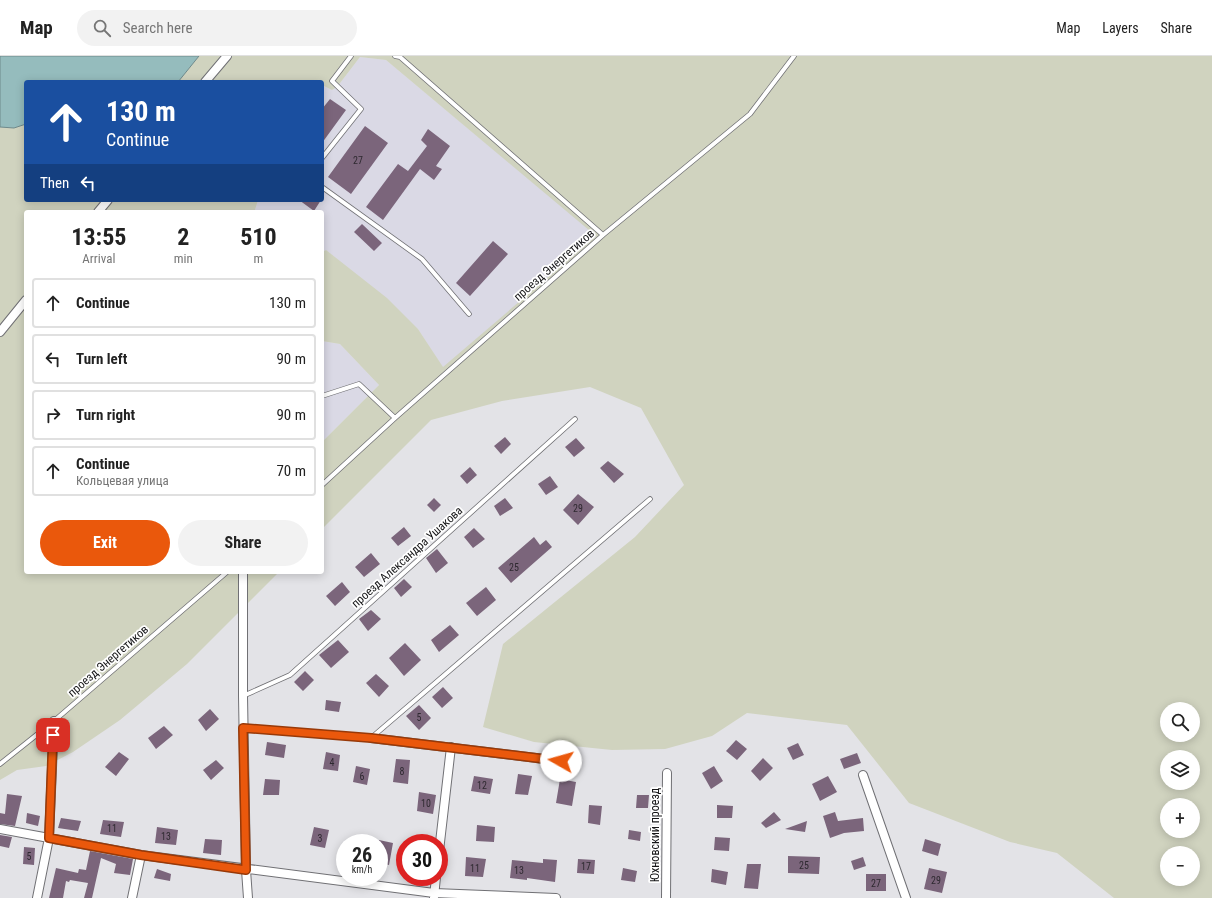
<!DOCTYPE html>
<meta charset="utf-8">
<style>
:root{--surface:#fff;--page:#f2f2f2;--text:#222;--muted:#767676;--line:#e0e0e0;--accent:#ea580c}
body{margin:0;font-family:"Roboto Condensed",sans-serif;background:var(--page);color:var(--text);height:100vh;display:flex;flex-direction:column;font-size:15px;white-space:nowrap}
*{box-sizing:border-box;margin:0}
p{font-size:13px;color:var(--muted)}
.icon{flex:none;width:22px;height:22px;fill:none;stroke:currentColor;stroke-width:2;stroke-linecap:round;stroke-linejoin:round}
.map{position:relative;flex:1;overflow:hidden}
.panel{position:absolute;left:24px;top:154px;width:300px;height:364px;display:flex;flex-direction:column;background:var(--surface);border-radius:4px;box-shadow:0 2px 10px #0003}
.panel>*{flex:none}
.hud{position:absolute;left:24px;top:24px;width:300px;height:122px;border-radius:4px;box-shadow:0 2px 10px #0003;background:#1a4fa0;color:#fff;overflow:hidden}
.controls{position:absolute;left:1160px;top:646px;display:grid;gap:8px}
.controls a{display:grid;place-items:center;width:40px;height:40px;border-radius:50%;background:var(--surface);box-shadow:0 2px 10px #0003;font-size:20px}
.speed{position:absolute;left:336px;top:778px;display:flex;gap:8px;font-size:20px;font-weight:700;text-align:center}
.speed>*{display:grid;place-content:center;width:52px;height:52px;border-radius:50%;background:var(--surface);box-shadow:0 2px 10px #0003;line-height:1}
.speed small{font-size:10px;font-weight:400}
.speed .limit{border:6px solid #d22;background:#fff;color:#111}
.pin{position:absolute;display:grid;place-items:center;width:34px;height:34px;color:#fff;margin:-17px;border-radius:8px;box-shadow:0 2px 6px #0006}
.me{position:absolute;width:44px;margin:-22px;rotate:277deg;stroke-linejoin:round;filter:drop-shadow(0 0 3px #0008)}
.turn{display:flex;align-items:center;gap:14px;height:84px;padding:0 16px;font-size:18px}
.turn .icon{width:52px;height:52px;stroke-width:2.5}
.turn b{display:block;font-size:28px;line-height:34px}
.then{display:flex;align-items:center;height:38px;padding:0 16px;background:#0003;gap:8px;font-size:15px}
.eta{display:flex;justify-content:space-evenly;align-items:center;height:68px;text-align:center}
.eta b{font-size:24px;font-weight:700;line-height:28px}
.button{display:flex;gap:8px;margin-top:auto;padding:8px 16px}
.button a{flex:1;height:46px;border-radius:24px;background:var(--accent);color:#fff;font-size:16px;font-weight:700;line-height:46px;text-align:center}
.button a+a{background:var(--page);color:var(--text)}
ul{padding:0;list-style:none}
li{display:flex;align-items:center;gap:12px;height:50px;margin:0 8px 6px;padding:0 8px;border:2px solid var(--line);border-radius:4px}
li div{flex:1}
li b{display:block;font-size:15px}
li em{font-style:normal}
header{display:flex;align-items:center;gap:24px;box-sizing:border-box;height:56px;padding:0 20px;background:var(--surface);border-bottom:1px solid var(--line)}
header strong{font-size:19px}
nav{display:flex;gap:22px;margin-inline-start:auto;font-size:14px}
.search{width:280px;height:36px;background:var(--page);display:flex;align-items:center;gap:10px;box-sizing:border-box;padding:0 14px;border-radius:22px;color:var(--muted);font-size:15px}
.map>svg:first-child{display:block}
.built{fill:#dad9e5}
.green{fill:#d0d3bf;fill-rule:evenodd}
.water{fill:#95bcbd;stroke:#6f8a8b}
.building{fill:#7b657b}
.lines{fill:none;stroke-linecap:round;stroke-linejoin:round}
.service-casing{stroke:#707074;stroke-width:5.5}
.minor-casing{stroke:#707074;stroke-width:10}
.service{stroke:#fff;stroke-width:4}
.minor{stroke:#fff;stroke-width:8}
.route-casing{stroke:#983908;stroke-width:10}
.route{stroke:#ea580c;stroke-width:7}
.labels{text-anchor:middle;stroke-width:3.5;stroke-linejoin:round;paint-order:stroke}
.number-label{font-size:10px;fill:#2e2930}
.street-label{font-size:12px;fill:#151517;stroke:#fff}
</style>
<header>
<strong>Map</strong>
<div class="search"><svg class="icon" aria-label="search" viewBox="0 0 24 24"><circle cx="10" cy="10" r="6"/><path d="M15 15l6 6"/></svg>Search here</div>
<nav><a>Map</a><a>Layers</a><a>Share</a></nav>
</header>
<div class="map">
<svg width="1212" height="842" viewBox="0 0 1212 842">
<rect width="100%" height="100%" fill="#e3e3e7"/>
<!-- built -->
<path class="built" d="M 360,1 L 386,4 L 597,180 L 443,312 L 418,273 L 326,194 L 322,196 L 322,156 L 257,156 L 255,154 L 258,144 L 322,144 L 322,29 L 332,34 L 337,31 Z
M 322,285 L 340,288 L 379,329 L 322,386 Z"/>
<!-- green -->
<path class="green" d="M 199,0 L 1212,0 L 1212,842 L 1114,842 L 1057,797 L 1010,786 L 909,747 L 847,669 L 747,657 L 712,680 L 665,693 L 612,694 L 534,686 L 483,671 L 503,588 L 635,481 L 684,429 L 641,352 L 590,331 L 502,345 L 431,364 L 322,473 L 322,386 L 379,329 L 340,288 L 322,285 L 322,196 L 326,194 L 387,242 L 418,273 L 443,311 L 596,180 L 386,4 L 360,1 L 337,31 L 332,34 L 322,29 L 322,26 L 178,26 ZM 1167,653 L 1193,653 L 1193,679 L 1167,679 ZM 1167,701 L 1193,701 L 1193,727 L 1167,727 ZM 1167,749 L 1193,749 L 1193,775 L 1167,775 ZM 1167,797 L 1193,797 L 1193,823 L 1167,823 Z
M 26,68 L 26,144 L 258,144 L 255,154 L 257,156 L 26,156 L 26,516 L 279,516 L 187,608 L 120,664 L 73,696 L 46,710 L 17,714 L 0,724 L 0,71 L 14,72 Z"/>
<!-- water -->
<path class="water" d="M 0,0 L 199,0 L 178,26 L 26,26 L 26,68 L 14,72 L 0,71 Z"/>
<!-- building -->
<path class="building" d="M 330,43 L 346,54 L 322,87 L 322,53 Z
M 365,70 L 388,87 L 351,138 L 328,121 Z
M 428,73 L 450,90 L 436,110 L 442,113 L 434,124 L 420,113 L 383,164 L 366,151 L 398,108 L 408,115 L 427,90 L 421,84 Z
M 299,144 L 321,144 L 314,155 Z
M 362,168 L 382,187 L 374,195 L 354,176 Z
M 493,185 L 508,198 L 470,240 L 456,227 Z
M 505,381 L 511,388 L 501,398 L 494,390 Z
M 576,382 L 585,392 L 574,401 L 565,391 Z
M 608,405 L 624,418 L 614,427 L 600,412 Z
M 470,411 L 477,419 L 467,428 L 460,420 Z
M 550,420 L 558,431 L 546,439 L 538,428 Z
M 578,438 L 594,451 L 578,469 L 563,454 Z
M 434,442 L 441,449 L 434,456 L 427,449 Z
M 505,442 L 513,452 L 500,460 L 494,450 Z
M 404,471 L 411,480 L 398,490 L 391,482 Z
M 474,472 L 485,483 L 473,492 L 464,481 Z
M 534,481 L 540,489 L 546,484 L 552,491 L 511,527 L 498,512 Z
M 437,493 L 448,507 L 436,517 L 426,502 Z
M 371,497 L 380,508 L 364,521 L 355,511 Z
M 404,523 L 412,531 L 401,541 L 394,532 Z
M 342,526 L 350,536 L 335,550 L 326,540 Z
M 486,531 L 496,544 L 477,560 L 466,547 Z
M 371,554 L 381,563 L 368,575 L 359,563 Z
M 450,569 L 459,579 L 439,596 L 431,584 Z
M 338,584 L 349,596 L 331,612 L 319,599 Z
M 405,587 L 421,604 L 404,620 L 389,602 Z
M 305,615 L 314,624 L 303,635 L 294,626 Z
M 376,618 L 389,630 L 379,641 L 366,627 Z
M 443,631 L 453,642 L 442,652 L 432,641 Z
M 326,644 L 341,646 L 339,656 L 325,654 Z
M 419,649 L 431,662 L 419,674 L 406,660 Z
M 210,653 L 219,663 L 206,675 L 198,664 Z
M 164,670 L 173,679 L 156,693 L 148,682 Z
M 736,684 L 747,693 L 737,704 L 726,695 Z
M 267,686 L 286,689 L 284,702 L 265,699 Z
M 798,687 L 804,699 L 793,704 L 787,692 Z
M 119,696 L 129,703 L 116,720 L 105,711 Z
M 326,696 L 340,699 L 338,715 L 323,713 Z
M 857,697 L 861,707 L 844,713 L 840,703 Z
M 763,702 L 773,712 L 760,725 L 751,715 Z
M 396,703 L 410,704 L 408,728 L 393,726 Z
M 216,704 L 224,712 L 211,724 L 203,714 Z
M 356,710 L 370,713 L 367,729 L 353,726 Z
M 714,710 L 723,725 L 711,733 L 702,717 Z
M 518,718 L 532,720 L 528,739 L 515,738 Z
M 474,720 L 493,723 L 490,738 L 471,735 Z
M 828,720 L 837,736 L 820,745 L 812,728 Z
M 265,723 L 280,724 L 279,739 L 263,739 Z
M 560,723 L 576,726 L 572,750 L 556,747 Z
M 419,736 L 436,739 L 433,758 L 417,755 Z
M 7,738 L 22,740 L 15,770 L 0,768 L 0,757 L 5,758 Z
M 637,739 L 649,739 L 648,752 L 636,752 Z
M 589,749 L 602,750 L 600,769 L 588,767 Z
M 717,749 L 733,750 L 732,762 L 717,762 Z
M 774,756 L 781,764 L 766,772 L 761,767 Z
M 835,756 L 838,765 L 863,762 L 864,775 L 844,777 L 830,782 L 823,760 Z
M 27,757 L 40,760 L 38,770 L 26,767 Z
M 61,762 L 81,765 L 78,775 L 58,772 Z
M 103,764 L 124,766 L 121,781 L 100,778 Z
M 807,765 L 805,776 L 785,773 Z
M 477,769 L 495,771 L 494,786 L 476,785 Z
M 157,771 L 178,774 L 176,789 L 155,787 Z
M 314,771 L 329,774 L 325,792 L 310,789 Z
M 629,774 L 641,776 L 640,785 L 628,783 Z
M 0,779 L 12,781 L 9,792 L 0,790 Z
M 715,781 L 730,782 L 729,795 L 714,794 Z
M 205,783 L 222,784 L 221,799 L 203,797 Z
M 925,783 L 941,788 L 938,800 L 922,795 Z
M 379,784 L 393,787 L 389,809 L 379,807 Z
M 24,791 L 35,792 L 34,809 L 23,808 Z
M 90,795 L 133,803 L 130,819 L 114,817 L 116,808 L 101,802 L 92,842 L 84,842 L 88,827 L 70,824 L 69,826 L 66,825 L 63,842 L 49,842 L 56,812 L 78,817 L 79,813 L 86,814 Z
M 788,800 L 820,801 L 819,818 L 788,817 Z
M 466,801 L 486,803 L 483,821 L 465,820 Z
M 863,801 L 866,810 L 854,814 L 851,805 Z
M 543,803 L 557,804 L 555,826 L 527,822 L 527,824 L 510,822 L 512,804 L 543,807 Z
M 578,803 L 595,804 L 594,818 L 577,817 Z
M 747,808 L 761,808 L 758,833 L 744,832 Z
M 623,812 L 637,815 L 635,826 L 621,824 Z
M 929,812 L 947,816 L 942,837 L 924,833 Z
M 157,813 L 171,818 L 170,825 L 154,822 Z
M 712,813 L 728,816 L 726,829 L 711,826 Z
M 866,818 L 886,818 L 886,835 L 866,835 Z"/>
<g class="lines">
<defs>
<path id="service" d="M 395,0 L 400,1 L 603,179
M 322,102 L 361,53 L 332,25 L 351,0
M 322,131 L 422,203 L 469,258
M 322,340 L 359,328 L 395,362
M 322,429 L 395,362 L 603,179 L 750,58 L 794,0
M 243,640 L 290,619 L 575,363
M 243,672 L 371,682 L 650,443
M 0,708 L 54,665 L 227,516"/>
<path id="minor" d="M 205,26 L 227,0
M 98,156 L 108,144
M 0,276 L 26,244
M 243,516 L 243,640 L 246,814 L 248,842
M 371,682 L 561,705
M 863,719 L 906,842
M 0,773 L 49,782 L 54,665
M 439,795 L 451,691
M 141,799 L 434,837 L 556,842
M 434,841 L 436,821
M 37,842 L 49,782 L 141,799 L 132,842
M 666,842 L 667,717"/>
</defs>
<!-- service casing -->
<use href="#service" class="service-casing"/>
<!-- minor casing -->
<use href="#minor" class="minor-casing"/>
<!-- service -->
<use href="#service" class="service"/>
<!-- minor -->
<use href="#minor" class="minor"/>
</g>
<g class="lines">
<defs>
<path id="route" d="M 53,679 L 49,782 L 141,799 L 246,814 L 243,672 L 371,682 L 561,705"/>
</defs>
<!-- route casing -->
<use href="#route" class="route-casing"/>
<!-- route -->
<use href="#route" class="route"/>
</g>
<g class="labels">
<!-- number labels -->
<g class="number-label">
<text x="358" y="108">27</text>
<text x="578" y="456">29</text>
<text x="514" y="515">25</text>
<text x="419" y="665">5</text>
<text x="332" y="710">4</text>
<text x="402" y="719">8</text>
<text x="362" y="724">6</text>
<text x="482" y="733">12</text>
<text x="426" y="751">10</text>
<text x="112" y="776">11</text>
<text x="166" y="784">13</text>
<text x="320" y="786">3</text>
<text x="29" y="804">5</text>
<text x="804" y="813">25</text>
<text x="586" y="814">17</text>
<text x="475" y="816">11</text>
<text x="519" y="818">13</text>
<text x="936" y="828">29</text>
<text x="876" y="831">27</text>
</g>
<!-- street labels -->
<g class="street-label">
<text transform="translate(554 209) rotate(-41)" y="4">проезд Энергетиков</text>
<text transform="translate(407 501) rotate(-42)" y="4">проезд Александра Ушакова</text>
<text transform="translate(108 605) rotate(-41)" y="4">проезд Энергетиков</text>
<text transform="translate(655 779) rotate(-90)" y="4">Юхновский проезд</text>
</g>
</g>
</svg>
<div class="controls">
<a><svg class="icon" aria-label="search" viewBox="0 0 24 24"><circle cx="10" cy="10" r="6"/><path d="M15 15l6 6"/></svg></a>
<a><svg class="icon" aria-label="layers" viewBox="0 0 24 24"><path d="M12 4l9 5-9 5-9-5zM3 14l9 5 9-5"/></svg></a>
<a>+</a>
<a>−</a>
</div>
<div class="speed"><div>26<small>km/h</small></div><div class="limit">30</div></div>
<div class="pin" style="left:53px;top:679px;background:#d93025"><svg class="icon" aria-label="arrive" viewBox="0 0 24 24"><path d="M6 21V4h12l-3 4 3 4H6"/></svg></div>
<svg class="me" style="left:561px;top:705px" viewBox="-20 -20 40 40"><circle r="19" fill="#fff"/><path d="M0-13L10 11 0 6-10 11z" fill="#ea580c"/></svg>
<div class="hud">
<div class="turn"><svg class="icon" aria-label="ahead" viewBox="0 0 24 24"><path d="M12 20V5M6 11l6-6 6 6"/></svg><div><b>130 m</b>Continue</div></div>
<div class="then">Then<svg class="icon" aria-label="left" viewBox="0 0 24 24"><path d="M17 20v-9H6M10 6l-5 5 5 5"/></svg></div>
</div>
<section class="panel">
<div class="eta">
<div><b>13:55</b><p>Arrival</p></div>
<div><b>2</b><p>min</p></div>
<div><b>510</b><p>m</p></div>
</div>
<ul>
<li><svg class="icon" aria-label="ahead" viewBox="0 0 24 24"><path d="M12 20V5M6 11l6-6 6 6"/></svg><div><b>Continue</b></div><em>130 m</em></li>
<li><svg class="icon" aria-label="left" viewBox="0 0 24 24"><path d="M17 20v-9H6M10 6l-5 5 5 5"/></svg><div><b>Turn left</b></div><em>90 m</em></li>
<li><svg class="icon" aria-label="right" viewBox="0 0 24 24"><path d="M7 20v-9h11M14 6l5 5-5 5"/></svg><div><b>Turn right</b></div><em>90 m</em></li>
<li><svg class="icon" aria-label="ahead" viewBox="0 0 24 24"><path d="M12 20V5M6 11l6-6 6 6"/></svg><div><b>Continue</b><p>Кольцевая улица</p></div><em>70 m</em></li>
</ul>
<div class="button"><a>Exit</a><a>Share</a></div>
</section>
</div>
